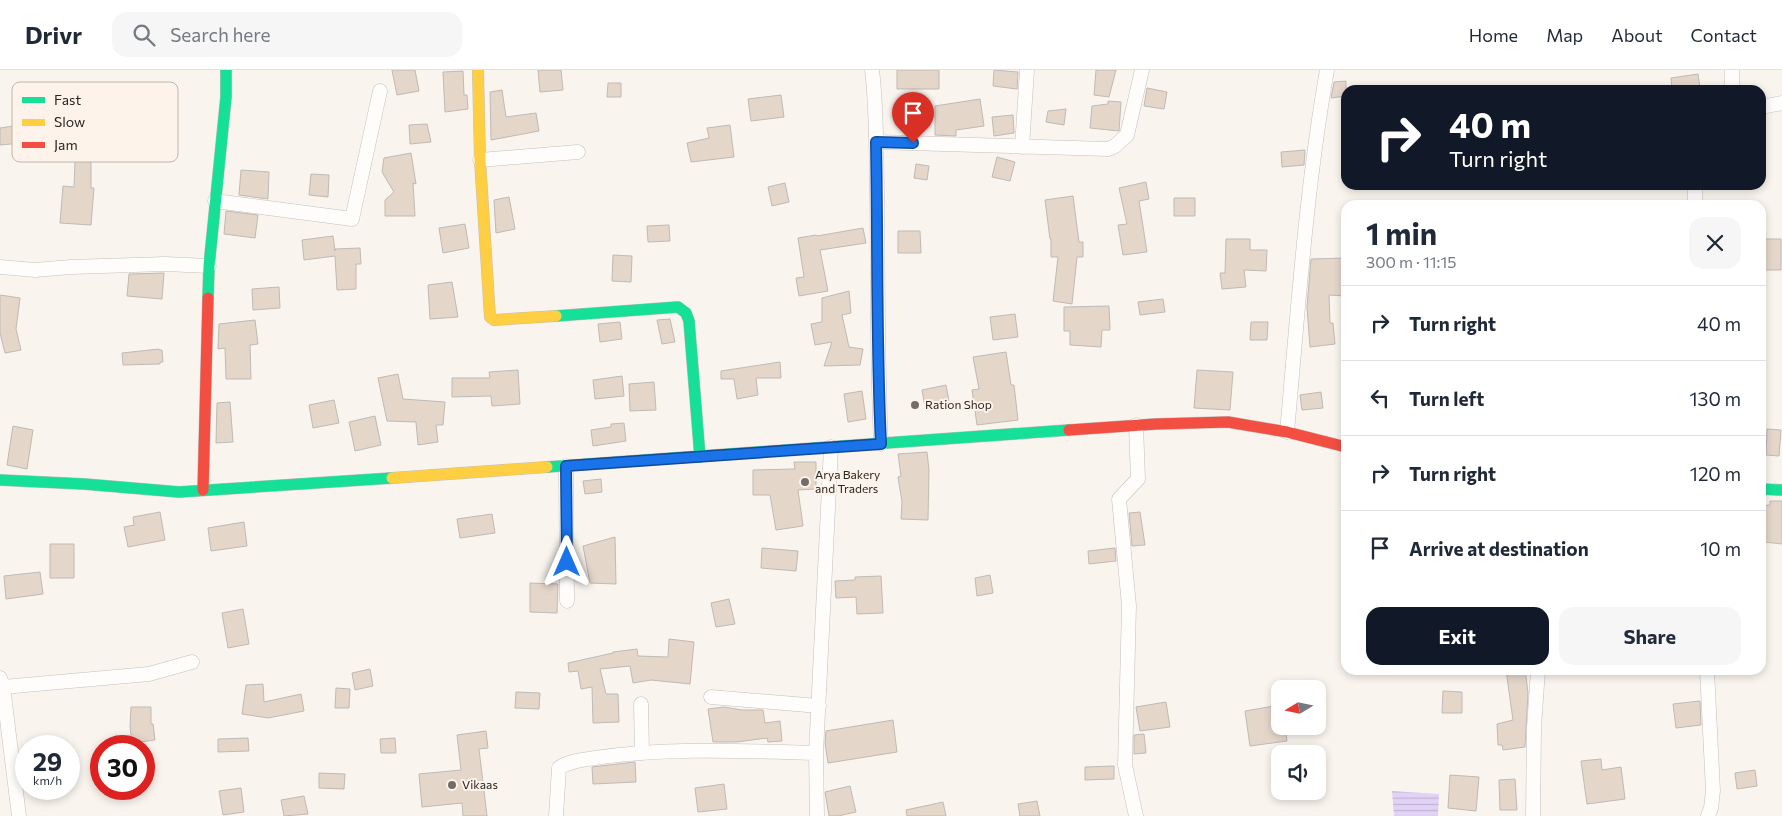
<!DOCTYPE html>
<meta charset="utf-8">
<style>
:root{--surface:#fff;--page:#f6f6f7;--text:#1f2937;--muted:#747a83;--line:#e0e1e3;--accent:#111827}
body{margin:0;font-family:Commissioner,sans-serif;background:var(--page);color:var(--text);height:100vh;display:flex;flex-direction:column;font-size:19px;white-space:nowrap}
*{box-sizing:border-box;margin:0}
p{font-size:16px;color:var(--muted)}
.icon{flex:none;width:28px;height:28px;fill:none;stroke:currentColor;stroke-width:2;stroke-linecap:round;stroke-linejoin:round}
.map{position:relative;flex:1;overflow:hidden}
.details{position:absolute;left:1341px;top:130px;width:425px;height:475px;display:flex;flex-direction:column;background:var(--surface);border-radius:15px;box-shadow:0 2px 8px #0003}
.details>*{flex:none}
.hud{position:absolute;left:1341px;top:15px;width:425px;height:105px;border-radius:15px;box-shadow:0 2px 8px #0003;background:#111827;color:#fff;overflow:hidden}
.needle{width:32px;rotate:260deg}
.fabs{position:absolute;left:1271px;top:610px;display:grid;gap:10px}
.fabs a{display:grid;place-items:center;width:55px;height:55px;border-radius:10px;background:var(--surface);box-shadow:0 2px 8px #0003;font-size:25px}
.speed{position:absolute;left:15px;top:665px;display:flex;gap:10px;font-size:25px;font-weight:700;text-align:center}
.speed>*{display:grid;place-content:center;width:65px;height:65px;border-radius:50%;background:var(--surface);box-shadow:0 2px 8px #0003;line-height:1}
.speed small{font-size:12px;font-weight:400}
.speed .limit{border:8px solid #d22;background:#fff;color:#111}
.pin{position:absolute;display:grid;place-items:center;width:42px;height:42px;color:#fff;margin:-51px -21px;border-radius:50% 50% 50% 0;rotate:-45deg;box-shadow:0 0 5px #0007}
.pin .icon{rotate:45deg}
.me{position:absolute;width:55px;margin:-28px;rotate:0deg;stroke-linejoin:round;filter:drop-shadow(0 0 4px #0008)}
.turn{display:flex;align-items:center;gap:18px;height:105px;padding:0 25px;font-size:22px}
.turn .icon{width:65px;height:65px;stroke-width:2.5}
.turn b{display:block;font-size:35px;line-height:42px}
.round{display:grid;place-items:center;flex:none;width:52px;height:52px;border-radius:15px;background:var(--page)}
.summary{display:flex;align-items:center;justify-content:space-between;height:85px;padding:0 25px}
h1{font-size:30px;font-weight:700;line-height:38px}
.button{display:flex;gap:10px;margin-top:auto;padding:10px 25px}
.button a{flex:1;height:58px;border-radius:15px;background:var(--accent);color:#fff;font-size:20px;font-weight:700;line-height:58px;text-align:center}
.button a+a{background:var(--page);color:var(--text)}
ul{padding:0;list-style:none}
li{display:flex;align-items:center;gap:15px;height:75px;padding:0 25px;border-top:1px solid var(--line)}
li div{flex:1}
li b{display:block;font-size:19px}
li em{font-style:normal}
header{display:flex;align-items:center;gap:30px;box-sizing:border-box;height:70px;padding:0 25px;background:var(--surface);border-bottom:1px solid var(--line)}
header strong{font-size:24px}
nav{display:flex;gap:28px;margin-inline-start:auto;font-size:18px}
.search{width:350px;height:45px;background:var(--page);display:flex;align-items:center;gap:12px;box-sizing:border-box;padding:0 18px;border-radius:15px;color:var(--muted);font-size:19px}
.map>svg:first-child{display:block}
.water{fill:url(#water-rules)}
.building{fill:#e5d6ca;stroke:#bebab5}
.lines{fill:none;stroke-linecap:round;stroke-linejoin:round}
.street-casing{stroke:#c4bfbb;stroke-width:15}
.fast-casing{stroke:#c4bfbb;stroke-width:12}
.slow-casing{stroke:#c4bfbb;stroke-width:12}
.jam-casing{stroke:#c4bfbb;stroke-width:12}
.street{stroke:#fefdfc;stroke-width:14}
.fast{stroke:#16e098;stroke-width:11}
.slow{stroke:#ffcf43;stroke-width:11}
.jam{stroke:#f24e42;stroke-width:11}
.route-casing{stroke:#114b97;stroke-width:12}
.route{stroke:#1a73e8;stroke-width:9}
.poi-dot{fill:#726d69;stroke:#fef3ea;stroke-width:2}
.labels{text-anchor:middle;stroke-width:4;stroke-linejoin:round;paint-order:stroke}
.poi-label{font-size:12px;fill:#292521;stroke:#fef3ea;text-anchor:start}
.key{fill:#fef3ea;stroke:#beb5ae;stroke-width:1}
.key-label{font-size:14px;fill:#292521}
</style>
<header>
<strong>Drivr</strong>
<div class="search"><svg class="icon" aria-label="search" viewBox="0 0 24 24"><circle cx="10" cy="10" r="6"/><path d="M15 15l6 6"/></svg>Search here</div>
<nav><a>Home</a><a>Map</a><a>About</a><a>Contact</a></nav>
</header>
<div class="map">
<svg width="1782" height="746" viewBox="0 0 1782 746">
<defs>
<pattern id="water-rules" width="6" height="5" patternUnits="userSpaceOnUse" patternTransform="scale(1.25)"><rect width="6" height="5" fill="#e2d2f6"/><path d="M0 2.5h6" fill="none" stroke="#c2b4d3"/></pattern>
</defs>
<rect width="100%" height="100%" fill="#faf4ee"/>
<!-- water -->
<path class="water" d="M 1392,721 L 1439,724 L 1438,746 L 1394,746 Z"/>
<!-- building -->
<path class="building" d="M 392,0 L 415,0 L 419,21 L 397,25 Z
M 538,0 L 561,0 L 563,20 L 540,22 Z
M 897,0 L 939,0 L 939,19 L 897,19 Z
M 994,0 L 1018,2 L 1017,19 L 993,16 Z
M 1096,0 L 1116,0 L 1109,27 L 1094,25 Z
M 463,1 L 464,25 L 467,25 L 468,39 L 445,42 L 443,2 Z
M 1698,4 L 1700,18 L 1672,20 L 1671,8 Z
M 1346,11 L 1346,26 L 1331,28 L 1334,12 Z
M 608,13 L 621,13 L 621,27 L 607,27 Z
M 1147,18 L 1167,22 L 1164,39 L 1144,36 Z
M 502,20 L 506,47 L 536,43 L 539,61 L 491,70 L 490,22 Z
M 781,25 L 784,47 L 751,51 L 748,29 Z
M 980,29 L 984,56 L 956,60 L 956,66 L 935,65 L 935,36 Z
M 1108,31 L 1121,32 L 1119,61 L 1090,58 L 1092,36 L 1108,34 Z
M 1066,39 L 1064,55 L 1046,52 L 1048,41 Z
M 1013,45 L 1014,63 L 994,66 L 992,47 Z
M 427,54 L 431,72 L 410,74 L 409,55 Z
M 20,55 L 22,73 L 0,75 L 0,58 Z
M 730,55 L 734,87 L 691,92 L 687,73 L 709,68 L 707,58 Z
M 1305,80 L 1304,95 L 1282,97 L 1281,82 Z
M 411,83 L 416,114 L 413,113 L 415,146 L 385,146 L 385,130 L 394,122 L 382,102 L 384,88 Z
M 997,87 L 1015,92 L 1010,111 L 992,107 Z
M 75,91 L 91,92 L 91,118 L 94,118 L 91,155 L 60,153 L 63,116 L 74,117 Z
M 916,94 L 929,96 L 927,110 L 914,108 Z
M 241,100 L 269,102 L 268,129 L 239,125 Z
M 311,104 L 329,105 L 328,127 L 309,125 Z
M 1146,112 L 1149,129 L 1139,131 L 1147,182 L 1123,185 L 1118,155 L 1127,154 L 1119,118 Z
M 785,113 L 789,132 L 772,136 L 768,117 Z
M 1073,126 L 1079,172 L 1083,172 L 1083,187 L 1077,187 L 1072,234 L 1053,231 L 1058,187 L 1051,187 L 1051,169 L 1050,169 L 1045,130 Z
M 509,127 L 515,159 L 496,163 L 494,130 Z
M 1174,128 L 1195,128 L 1195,146 L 1174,146 Z
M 226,141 L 258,145 L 255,168 L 224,164 Z
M 465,154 L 469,178 L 443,183 L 439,158 Z
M 669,155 L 670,171 L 648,172 L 647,156 Z
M 863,158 L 866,173 L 820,180 L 828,221 L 799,226 L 796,208 L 804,207 L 798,168 L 816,165 L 817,166 Z
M 898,161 L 920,161 L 921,183 L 898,183 Z
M 333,166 L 335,181 L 335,179 L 360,178 L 361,194 L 356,194 L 356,219 L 337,220 L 335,186 L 304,190 L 302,170 Z
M 1226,169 L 1250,169 L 1250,180 L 1267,180 L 1266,201 L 1244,200 L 1246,217 L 1222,219 L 1220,203 L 1225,203 Z
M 1761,169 L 1781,169 L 1781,200 L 1761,200 Z
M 613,185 L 632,186 L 631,212 L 612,211 Z
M 1346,188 L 1346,226 L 1329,225 L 1330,253 L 1333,253 L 1335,274 L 1310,277 L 1307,237 L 1311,189 Z
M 164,203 L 162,229 L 127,226 L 129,204 Z
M 452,212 L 458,247 L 430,249 L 428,215 Z
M 279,217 L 280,238 L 253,240 L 252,219 Z
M 849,221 L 851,243 L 842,245 L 849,277 L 863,279 L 860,295 L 824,296 L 832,272 L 815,275 L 811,254 L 822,252 L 822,228 Z
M 0,225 L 20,228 L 16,259 L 21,280 L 5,283 L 0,263 Z
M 1163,229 L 1165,242 L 1140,245 L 1138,232 Z
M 1109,236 L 1110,260 L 1102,260 L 1101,277 L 1070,275 L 1070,261 L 1064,261 L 1064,237 Z
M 1015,244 L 1018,267 L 993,270 L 990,247 Z
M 670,249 L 675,272 L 662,274 L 657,250 Z
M 255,250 L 258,274 L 250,275 L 251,309 L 226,309 L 225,278 L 218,279 L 219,254 Z
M 620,252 L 622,269 L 600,272 L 598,254 Z
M 1251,252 L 1268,252 L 1267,270 L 1250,270 Z
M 159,279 L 159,280 L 162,280 L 163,292 L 160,292 L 160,294 L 123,295 L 122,283 Z
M 1006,282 L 1011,315 L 1014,315 L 1018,350 L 977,355 L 972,320 L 979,319 L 973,287 Z
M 780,292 L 781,308 L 756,308 L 758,325 L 737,329 L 734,309 L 721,309 L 721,301 Z
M 518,300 L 520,334 L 492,336 L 491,326 L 452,327 L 452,308 L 490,308 L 489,302 Z
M 1197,300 L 1233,302 L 1230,340 L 1194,338 Z
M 398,304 L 403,329 L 445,332 L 443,355 L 436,355 L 438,372 L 418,375 L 416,352 L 387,351 L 378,308 Z
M 622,306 L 624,326 L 595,329 L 593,310 Z
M 654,312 L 656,340 L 630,341 L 629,314 Z
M 946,315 L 949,331 L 925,337 L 922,320 Z
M 862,321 L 866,349 L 848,352 L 844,324 Z
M 1321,322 L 1323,338 L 1302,340 L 1300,325 Z
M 334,330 L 339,353 L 313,358 L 309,335 Z
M 230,332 L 233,372 L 216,373 L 217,333 Z
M 375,346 L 381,375 L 355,381 L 349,352 Z
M 624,353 L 626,371 L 593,376 L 591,360 L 611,357 L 611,354 Z
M 13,356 L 33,360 L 27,399 L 7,395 Z
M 1767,359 L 1781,360 L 1779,386 L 1766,385 Z
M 927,382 L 929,400 L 928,450 L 901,449 L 902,432 L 898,407 L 901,406 L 898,384 Z
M 794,392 L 816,392 L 816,419 L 798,420 L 803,456 L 776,460 L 770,425 L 753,425 L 753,400 L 795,399 Z
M 601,409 L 602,422 L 585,424 L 583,411 Z
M 1770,431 L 1782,431 L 1782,474 L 1765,472 L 1766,466 L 1761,466 L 1761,436 L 1770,435 Z
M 160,442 L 165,470 L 128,477 L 124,457 L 134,455 L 133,447 Z
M 1140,442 L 1145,475 L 1132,476 L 1129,443 Z
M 492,444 L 495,463 L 460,468 L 457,449 Z
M 244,452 L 247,476 L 211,481 L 208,458 Z
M 615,467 L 616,514 L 590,513 L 583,476 Z
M 50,474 L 74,474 L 74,508 L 50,508 Z
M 762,478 L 798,481 L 796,501 L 761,498 Z
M 1115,478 L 1116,491 L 1089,494 L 1088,481 Z
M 40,502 L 43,524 L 6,529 L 4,506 Z
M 990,505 L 993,523 L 977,526 L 975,508 Z
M 881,506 L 883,543 L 857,544 L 856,527 L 836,528 L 835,511 L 855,510 L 855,507 Z
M 530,513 L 558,514 L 557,543 L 530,542 Z
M 729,529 L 735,554 L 716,557 L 711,533 Z
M 243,539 L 249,574 L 228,578 L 222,543 Z
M 669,569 L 694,572 L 690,614 L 651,610 L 633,613 L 630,596 L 600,599 L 606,624 L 618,624 L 619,652 L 593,653 L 592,617 L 581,619 L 578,601 L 569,602 L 568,593 L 613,583 L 613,582 L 637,579 L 638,586 L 668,587 Z
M 370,599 L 373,616 L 355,620 L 352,603 Z
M 1506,600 L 1525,600 L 1528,622 L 1525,677 L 1503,680 L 1502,675 L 1498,675 L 1497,654 L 1513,650 Z
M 263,614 L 264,632 L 301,624 L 304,641 L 268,648 L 242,644 L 246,615 Z
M 336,618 L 350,619 L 349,638 L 335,638 Z
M 1443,621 L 1462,622 L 1462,643 L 1442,643 Z
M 516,622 L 540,623 L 539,639 L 515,638 Z
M 1700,631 L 1701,655 L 1676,658 L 1673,634 Z
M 1166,632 L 1170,657 L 1140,661 L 1136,637 Z
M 1280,635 L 1280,656 L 1285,656 L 1287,671 L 1250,676 L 1245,641 Z
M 131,637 L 151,637 L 151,654 L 153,654 L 155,670 L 132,673 L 130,657 Z
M 724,637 L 742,640 L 763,640 L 765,653 L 780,651 L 782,671 L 768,672 L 767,668 L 737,672 L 713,672 L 708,639 Z
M 893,650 L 897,682 L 828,693 L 825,673 L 826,661 Z
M 486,661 L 488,678 L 479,679 L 487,746 L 463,746 L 462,733 L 422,737 L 419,704 L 461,700 L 457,665 Z
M 1144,664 L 1146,683 L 1134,684 L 1134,665 Z
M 248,668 L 249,681 L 218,682 L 218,669 Z
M 395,668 L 396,683 L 381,683 L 380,669 Z
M 1601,689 L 1602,700 L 1621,697 L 1625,729 L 1587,734 L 1581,691 Z
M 635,692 L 636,712 L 593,714 L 592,697 Z
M 1114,696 L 1114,709 L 1085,710 L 1085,697 Z
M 1755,700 L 1757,716 L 1737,719 L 1735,703 Z
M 319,703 L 345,704 L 344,719 L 319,718 Z
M 1450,705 L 1479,707 L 1476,741 L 1448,738 Z
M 1515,709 L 1517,740 L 1500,740 L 1499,710 Z
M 724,714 L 727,739 L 698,742 L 695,718 Z
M 850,716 L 856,742 L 838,746 L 829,746 L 825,722 Z
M 241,718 L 244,742 L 223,745 L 219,721 Z
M 304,726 L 308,744 L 284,746 L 281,730 Z
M 1037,731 L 1040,746 L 1020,746 L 1018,734 Z
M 943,732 L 946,746 L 907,746 L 906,740 Z"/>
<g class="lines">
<defs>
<path id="street" d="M 872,0 C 877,40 876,81 877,122 C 878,206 877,290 881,374
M 1732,20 L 1732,0
M 1761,37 L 1782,33
M 876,72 L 1108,79 L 1115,76 L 1127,65 L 1142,0
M 1022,77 L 1027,0
M 480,90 L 578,82
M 215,131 L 352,149 L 380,21
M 1695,135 L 1695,115
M 0,197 L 35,200 L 71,197 L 165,194 L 209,196
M 1287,362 C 1298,241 1306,119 1327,0
M 566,396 L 567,531
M 1707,600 L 1713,721 L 1711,738 L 1708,746
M 0,608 L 3,617 L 19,746
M 3,617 L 149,604 L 192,592
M 711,627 L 819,636
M 641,634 L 642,683
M 556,746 L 559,698 C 569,691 583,690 595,688 C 668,677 743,681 816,683
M 817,746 L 816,683 L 831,377
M 1136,746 L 1125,695 L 1129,536 L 1119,429 L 1138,409 L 1136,355
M 1533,746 L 1534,657 L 1538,600"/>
<path id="fast" d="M 208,228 L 209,196 L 226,27 L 226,0
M 556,246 L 678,237 L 686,243 L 689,251 L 700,387
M 547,397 L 1069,360
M 0,410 L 84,414 L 179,422 L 392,408
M 1761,419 L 1782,420"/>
<path id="slow" d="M 478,0 L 480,90 L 490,247 L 494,250 L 556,246
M 392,408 L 547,397"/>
<path id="jam" d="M 1069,360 L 1156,354 L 1228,352 L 1287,362 L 1346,377
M 203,420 L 208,228"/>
</defs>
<!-- street casing -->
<use href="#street" class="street-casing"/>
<!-- fast casing -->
<use href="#fast" class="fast-casing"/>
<!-- slow casing -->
<use href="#slow" class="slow-casing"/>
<!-- jam casing -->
<use href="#jam" class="jam-casing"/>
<!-- street -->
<use href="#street" class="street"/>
<!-- fast -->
<use href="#fast" class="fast"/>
<!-- slow -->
<use href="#slow" class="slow"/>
<!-- jam -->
<use href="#jam" class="jam"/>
</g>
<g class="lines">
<defs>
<path id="route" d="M 567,492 L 566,396 L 881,374 C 876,273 878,173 876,72 L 913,73"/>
</defs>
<!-- route casing -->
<use href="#route" class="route-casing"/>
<!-- route -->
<use href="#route" class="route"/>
</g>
<!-- markers -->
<g class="poi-dot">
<circle cx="915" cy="335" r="5"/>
<circle cx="805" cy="412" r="5"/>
<circle cx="452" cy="715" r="5"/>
</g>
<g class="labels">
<!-- poi labels -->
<g class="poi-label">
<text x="925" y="339">Ration Shop</text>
<text x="815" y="409">Arya Bakery<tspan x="815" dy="14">and Traders</tspan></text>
<text x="462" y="719">Vikaas</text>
</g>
</g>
<!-- legend -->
<rect x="12" y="12" width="166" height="80" rx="8" class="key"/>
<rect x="22" y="27" width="23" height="6" fill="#16e098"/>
<rect x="22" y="49" width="23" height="7" fill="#ffcf43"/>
<rect x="22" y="72" width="23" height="6" fill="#f24e42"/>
<g class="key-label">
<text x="54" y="35">Fast</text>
<text x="54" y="57">Slow</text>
<text x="54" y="80">Jam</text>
</g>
</svg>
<div class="fabs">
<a><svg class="needle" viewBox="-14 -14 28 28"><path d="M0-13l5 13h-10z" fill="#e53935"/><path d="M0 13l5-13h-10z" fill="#747a83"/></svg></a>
<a><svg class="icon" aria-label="sound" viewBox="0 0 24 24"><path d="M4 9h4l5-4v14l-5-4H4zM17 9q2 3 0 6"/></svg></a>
</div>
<div class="speed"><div>29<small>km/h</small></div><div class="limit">30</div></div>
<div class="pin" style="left:913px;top:73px;background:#d93025"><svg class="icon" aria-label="arrive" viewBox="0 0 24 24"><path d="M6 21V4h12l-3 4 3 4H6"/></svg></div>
<svg class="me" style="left:567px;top:492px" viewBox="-20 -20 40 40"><path d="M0-17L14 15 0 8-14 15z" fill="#1a73e8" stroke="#fff" stroke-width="4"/></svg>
<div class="hud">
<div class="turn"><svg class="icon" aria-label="right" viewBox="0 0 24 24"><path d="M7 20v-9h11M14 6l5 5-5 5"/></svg><div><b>40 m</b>Turn right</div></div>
</div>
<section class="details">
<div class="summary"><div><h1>1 min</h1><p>300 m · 11:15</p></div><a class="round"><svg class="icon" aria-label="close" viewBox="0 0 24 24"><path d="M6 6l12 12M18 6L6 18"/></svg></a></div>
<ul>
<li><svg class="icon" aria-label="right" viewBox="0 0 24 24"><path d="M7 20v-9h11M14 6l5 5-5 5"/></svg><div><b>Turn right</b></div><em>40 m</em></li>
<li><svg class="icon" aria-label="left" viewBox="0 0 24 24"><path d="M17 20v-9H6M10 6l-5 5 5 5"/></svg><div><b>Turn left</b></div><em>130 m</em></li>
<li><svg class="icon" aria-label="right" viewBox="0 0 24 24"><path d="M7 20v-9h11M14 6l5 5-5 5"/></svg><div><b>Turn right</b></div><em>120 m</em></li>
<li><svg class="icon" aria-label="arrive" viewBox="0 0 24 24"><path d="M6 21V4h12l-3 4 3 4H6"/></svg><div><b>Arrive at destination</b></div><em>10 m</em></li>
</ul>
<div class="button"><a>Exit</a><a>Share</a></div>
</section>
</div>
